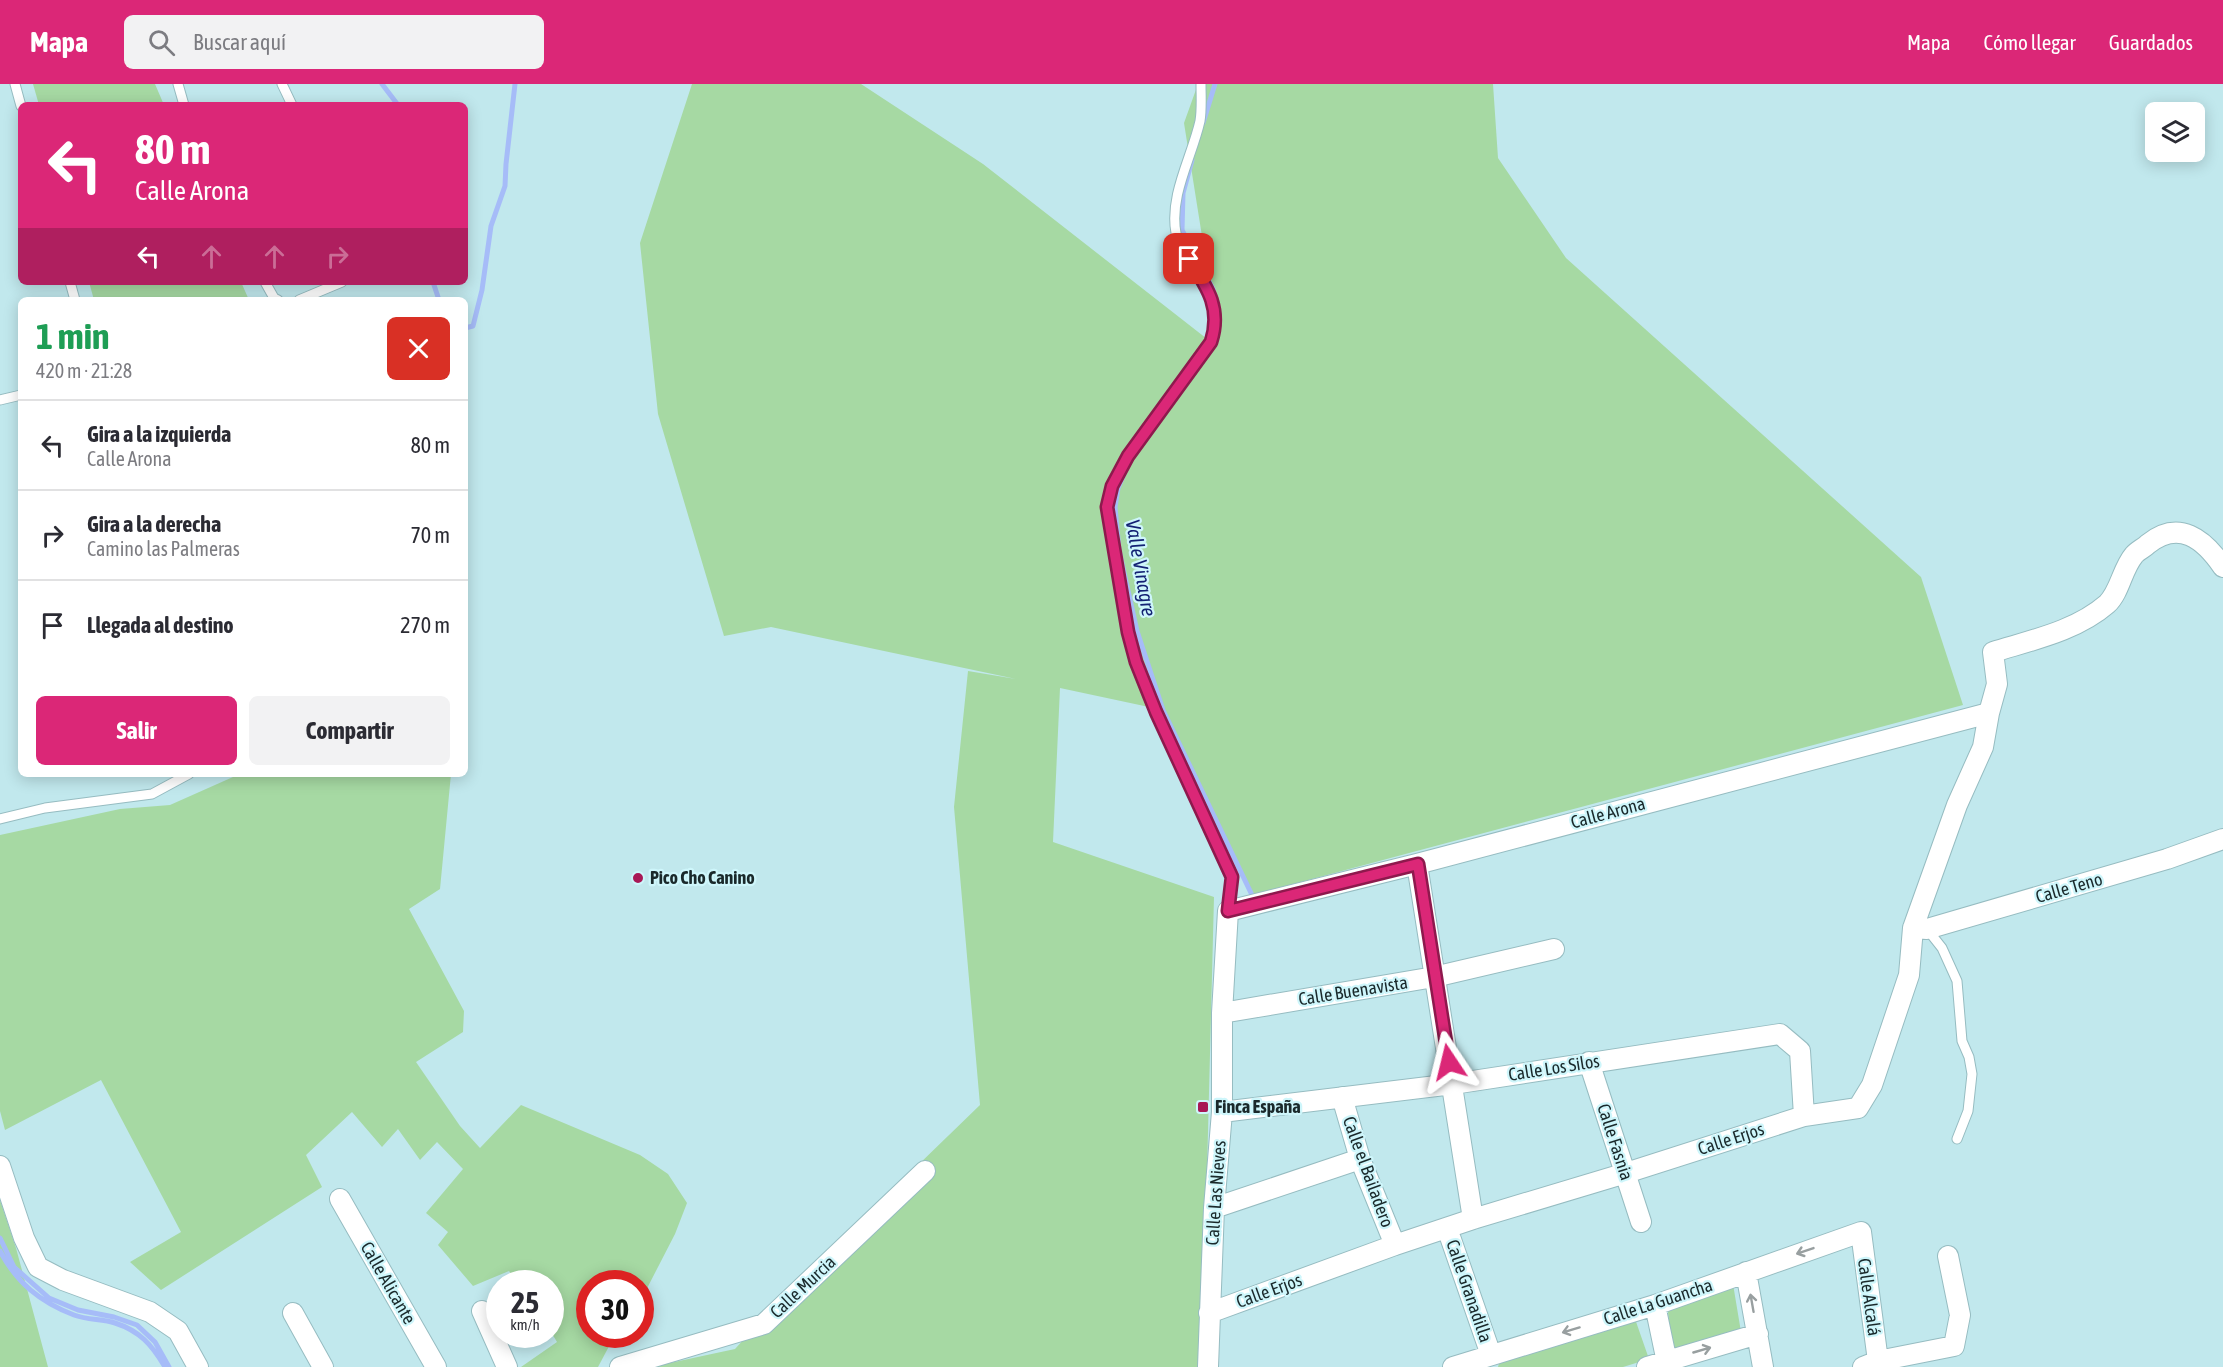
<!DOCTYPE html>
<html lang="es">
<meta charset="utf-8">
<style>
:root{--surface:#fff;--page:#f2f2f3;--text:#2b2b33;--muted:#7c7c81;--line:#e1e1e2;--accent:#db2777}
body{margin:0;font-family:"Asap Condensed",sans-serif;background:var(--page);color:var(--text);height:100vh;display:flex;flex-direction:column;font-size:22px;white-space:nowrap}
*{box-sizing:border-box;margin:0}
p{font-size:20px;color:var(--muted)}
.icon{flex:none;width:33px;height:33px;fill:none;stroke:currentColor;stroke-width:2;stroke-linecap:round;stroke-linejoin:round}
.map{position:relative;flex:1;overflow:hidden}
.panel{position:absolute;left:18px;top:213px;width:450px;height:480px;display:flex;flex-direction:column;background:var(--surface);border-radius:9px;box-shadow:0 3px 15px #0003}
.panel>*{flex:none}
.hud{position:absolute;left:18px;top:18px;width:450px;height:183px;border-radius:9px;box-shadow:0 3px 15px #0003;background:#db2777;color:#fff;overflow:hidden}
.buttons{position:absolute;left:2145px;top:18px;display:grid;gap:12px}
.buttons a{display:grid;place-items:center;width:60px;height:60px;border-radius:9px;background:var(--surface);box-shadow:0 3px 15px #0003;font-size:30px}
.speed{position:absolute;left:486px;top:1186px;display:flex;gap:12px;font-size:30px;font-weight:700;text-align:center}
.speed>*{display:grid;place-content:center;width:78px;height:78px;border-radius:50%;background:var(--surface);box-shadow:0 3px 15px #0003;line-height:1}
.speed small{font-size:15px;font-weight:400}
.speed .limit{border:9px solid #d22;background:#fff;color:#111}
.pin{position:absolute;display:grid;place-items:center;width:51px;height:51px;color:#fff;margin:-26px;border-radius:12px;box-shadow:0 3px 9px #0006}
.me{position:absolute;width:66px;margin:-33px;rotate:350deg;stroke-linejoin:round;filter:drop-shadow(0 0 4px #0008)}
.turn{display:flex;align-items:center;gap:21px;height:126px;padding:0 18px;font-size:27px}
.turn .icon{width:78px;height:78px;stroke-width:2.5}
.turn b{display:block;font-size:42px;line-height:51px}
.lanes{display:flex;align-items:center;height:57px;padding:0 18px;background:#0003;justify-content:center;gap:30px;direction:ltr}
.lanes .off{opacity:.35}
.round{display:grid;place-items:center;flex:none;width:63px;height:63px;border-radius:9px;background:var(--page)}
.overview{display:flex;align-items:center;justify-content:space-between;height:102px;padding:0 18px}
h1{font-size:36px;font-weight:700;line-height:45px;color:#1e9e55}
.primary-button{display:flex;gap:12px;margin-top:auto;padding:12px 18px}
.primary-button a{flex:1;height:69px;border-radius:9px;background:var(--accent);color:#fff;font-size:24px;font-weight:700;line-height:69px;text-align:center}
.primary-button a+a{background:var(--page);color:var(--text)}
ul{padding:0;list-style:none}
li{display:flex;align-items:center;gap:18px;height:90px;padding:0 18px;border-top:2px solid var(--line)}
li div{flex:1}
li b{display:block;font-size:22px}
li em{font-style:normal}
header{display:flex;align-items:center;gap:36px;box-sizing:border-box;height:84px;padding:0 30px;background:var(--accent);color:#fff}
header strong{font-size:28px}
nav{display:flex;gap:33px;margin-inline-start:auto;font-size:21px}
.search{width:420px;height:54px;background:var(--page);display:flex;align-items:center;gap:15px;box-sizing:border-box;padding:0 21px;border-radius:9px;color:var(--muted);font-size:22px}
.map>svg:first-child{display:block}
.green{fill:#a6d9a3}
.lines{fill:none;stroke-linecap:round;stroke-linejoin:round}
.stream{stroke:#a6bcf8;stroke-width:5}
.service-casing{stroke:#96bcc1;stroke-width:11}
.minor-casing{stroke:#96bcc1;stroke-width:22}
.service{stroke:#fff;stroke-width:9}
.minor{stroke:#fff;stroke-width:20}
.oneway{stroke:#989fa0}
.route-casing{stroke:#8e194d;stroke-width:15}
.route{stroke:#db2777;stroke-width:10}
.poi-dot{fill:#a81856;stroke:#cef6fb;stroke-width:2}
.labels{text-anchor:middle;stroke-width:4.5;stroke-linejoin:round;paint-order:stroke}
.street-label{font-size:18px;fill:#1a292b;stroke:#cef6fb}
.poi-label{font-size:18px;font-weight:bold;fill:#1a292b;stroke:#cef6fb;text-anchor:start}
.water-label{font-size:20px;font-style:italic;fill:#132173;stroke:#cef6fb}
</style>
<header>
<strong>Mapa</strong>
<div class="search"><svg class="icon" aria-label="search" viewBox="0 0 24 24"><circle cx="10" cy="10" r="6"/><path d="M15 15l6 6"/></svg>Buscar aquí</div>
<nav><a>Mapa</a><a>Cómo llegar</a><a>Guardados</a></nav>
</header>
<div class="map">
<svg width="2223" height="1283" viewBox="0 0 2223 1283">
<rect width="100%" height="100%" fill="#c1e8ed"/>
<!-- green -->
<path class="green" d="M 33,0 L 155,0 L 164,21 L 39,21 Z
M 692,0 L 861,0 L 983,80 L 1211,258 L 1215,234 L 1184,39 L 1198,0 L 1493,0 L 1498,74 L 1566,174 L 1921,493 L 1963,621 L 1252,811 L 1163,626 L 1060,604 L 1053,758 L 1214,813 L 1202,1283 L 651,1283 L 735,1265 L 788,1207 L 980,1021 L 954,723 L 968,587 L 1016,595 L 771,543 L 724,552 L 658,330 L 640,159 Z
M 89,198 L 241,198 L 249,216 L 94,216 Z
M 233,690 L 451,690 L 440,805 L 409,825 L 464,927 L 463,948 L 416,978 L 460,1042 L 480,1064 L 521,1021 L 640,1071 L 668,1090 L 687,1119 L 675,1150 L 641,1216 L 640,1200 L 590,1200 L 590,1251 L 615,1251 L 598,1283 L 521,1283 L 557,1258 L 551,1248 L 550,1200 L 518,1200 L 509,1187 L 473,1202 L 438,1161 L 448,1148 L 426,1129 L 463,1085 L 437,1058 L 420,1076 L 398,1045 L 382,1063 L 352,1028 L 306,1071 L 322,1103 L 161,1206 L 130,1178 L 181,1148 L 101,996 L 5,1046 L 0,1027 L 0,751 L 120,725 L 170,721 L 233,693 Z
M 0,1116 L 16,1164 L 48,1283 L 0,1283 Z
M 1733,1200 L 1741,1248 L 1672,1265 L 1668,1228 L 1670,1225 Z
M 1634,1232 L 1649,1275 L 1623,1283 L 1498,1283 L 1500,1276 Z"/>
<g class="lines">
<!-- stream -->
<path class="stream" d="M 382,0 L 398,21
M 1203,39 L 1215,0
M 1192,76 L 1183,109 L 1182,146 L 1213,205 L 1219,234 L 1216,255
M 433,198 L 439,216
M 465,244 L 473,242 L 482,206 L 491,142 L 505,102 L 506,80 L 515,0
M 1128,380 L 1118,404 L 1115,423 L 1119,466 L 1137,547 L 1163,626 L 1252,811
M 0,1154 L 14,1183 L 49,1214 L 78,1226 L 114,1233 L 137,1241 L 155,1258 L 169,1283
M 0,1167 C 17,1199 40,1218 74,1231 C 87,1236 102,1235 115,1239 C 140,1247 152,1261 165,1283"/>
<defs>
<path id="service" d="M 15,0 L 21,22
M 178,0 L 184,21
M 282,0 L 292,21
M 1201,0 C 1201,12 1202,25 1200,37 C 1192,73 1169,111 1176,149 C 1178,160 1184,168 1190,177 C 1207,203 1221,226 1211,258 L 1128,372 L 1112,403 L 1107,423 L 1128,548 L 1136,577 L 1156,628 L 1232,793 L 1228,827
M 70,198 L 75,216
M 265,198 L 274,214 L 278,216
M 299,216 L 342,198
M 0,316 L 21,311
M 0,735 L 45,724 L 152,710 L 189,690
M 1927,845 L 1942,864 L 1957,897 L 1962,957 L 1969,973 L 1972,990 L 1968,1027 L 1957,1055"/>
<path id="minor" d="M 1417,780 L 1473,1135
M 1913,844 L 1927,845 L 2167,775 L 2223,755
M 1222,929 L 1434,893 L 1554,865
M 1589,978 L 1641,1138
M 1342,1013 L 1360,1075 L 1395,1161
M 1222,1028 L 1453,1000 L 1780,950 L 1800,967 L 1804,1032
M 0,1082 L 24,1154 L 38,1183 L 63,1196 L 150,1228 L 178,1247 L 198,1283
M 340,1115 L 436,1283
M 1214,1124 L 1360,1075
M 1447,1144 L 1491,1271
M 1746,1188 L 1763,1283
M 1655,1221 L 1668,1283
M 482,1227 L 507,1283
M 293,1229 L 323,1283
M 1209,1229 L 1395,1161 L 1473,1135 L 1626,1089 L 1804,1032 L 1858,1024 L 1872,1001 L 1909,891 L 1913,844 L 1957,721 L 1983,663 L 1989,629 L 1997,600 L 1993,568 C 2032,556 2076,547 2107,520 C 2120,508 2122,485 2134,471 C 2137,467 2144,464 2148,460 C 2179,435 2204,455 2223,483
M 620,1283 L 764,1240 L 925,1087
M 1208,1283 L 1214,1124 L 1222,1028 L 1222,929 L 1228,827 L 1417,780 L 1989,629
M 1453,1283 L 1655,1221 L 1861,1148 L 1878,1277
M 1647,1283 L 1758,1250
M 1863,1283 L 1878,1277 L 1954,1262 L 1960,1231 L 1948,1172"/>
</defs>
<!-- service casing -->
<use href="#service" class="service-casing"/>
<!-- minor casing -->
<use href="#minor" class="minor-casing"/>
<!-- service -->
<use href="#service" class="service"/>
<!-- minor -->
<use href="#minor" class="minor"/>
</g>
<!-- one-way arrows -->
<defs><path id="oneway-shaft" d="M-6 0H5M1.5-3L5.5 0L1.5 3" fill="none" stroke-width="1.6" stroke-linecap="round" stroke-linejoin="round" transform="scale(1.5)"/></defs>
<g class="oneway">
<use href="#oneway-shaft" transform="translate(1805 1167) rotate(161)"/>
<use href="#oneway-shaft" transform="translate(1752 1219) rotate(-100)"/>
<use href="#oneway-shaft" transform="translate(1571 1246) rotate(163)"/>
<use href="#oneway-shaft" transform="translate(1702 1266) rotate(-16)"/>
</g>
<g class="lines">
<defs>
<path id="route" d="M 1189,175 C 1207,203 1222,224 1211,258 L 1128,372 L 1112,402 L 1107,423 L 1128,548 L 1136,578 L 1156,628 L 1232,793 L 1228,827 L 1418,780 L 1449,978"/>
</defs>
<!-- route casing -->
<use href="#route" class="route-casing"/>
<!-- route -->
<use href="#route" class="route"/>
</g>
<!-- markers -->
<g class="poi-dot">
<circle cx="638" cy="794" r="6"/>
<rect x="1197" y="1017" width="12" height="12" rx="3"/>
</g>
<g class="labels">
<!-- street labels -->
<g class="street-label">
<text transform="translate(1608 729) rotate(-15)" y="6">Calle Arona</text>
<text transform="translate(2069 804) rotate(-16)" y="6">Calle Teno</text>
<text transform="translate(1353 907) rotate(-9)" y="6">Calle Buenavista</text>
<text transform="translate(1554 984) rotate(-9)" y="6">Calle Los Silos</text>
<text transform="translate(1731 1055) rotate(-18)" y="6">Calle Erjos</text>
<text transform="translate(1615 1058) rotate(72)" y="6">Calle Fasnia</text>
<text transform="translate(1368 1088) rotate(70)" y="6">Calle el Bailadero</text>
<text transform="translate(1216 1109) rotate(-86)" y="6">Calle Las Nieves</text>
<text transform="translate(388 1199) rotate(60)" y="6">Calle Alicante</text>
<text transform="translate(803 1203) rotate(-43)" y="6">Calle Murcia</text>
<text transform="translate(1269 1207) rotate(-20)" y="6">Calle Erjos</text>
<text transform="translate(1469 1207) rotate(71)" y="6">Calle Granadilla</text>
<text transform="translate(1869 1213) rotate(82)" y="6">Calle Alcalá</text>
<text transform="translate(1658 1218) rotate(-18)" y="6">Calle La Guancha</text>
</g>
<!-- poi labels -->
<g class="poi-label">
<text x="650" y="800">Pico Cho Canino</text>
<text x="1215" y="1029">Finca España</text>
</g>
<!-- water labels -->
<g class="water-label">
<text transform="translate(1141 484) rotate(80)" y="7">Valle Vinagre</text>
</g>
</g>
</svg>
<div class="buttons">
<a><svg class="icon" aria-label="layers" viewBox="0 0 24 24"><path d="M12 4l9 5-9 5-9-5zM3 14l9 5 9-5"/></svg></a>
</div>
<div class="speed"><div>25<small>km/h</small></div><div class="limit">30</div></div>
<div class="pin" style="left:1189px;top:175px;background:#d93025"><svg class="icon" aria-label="arrive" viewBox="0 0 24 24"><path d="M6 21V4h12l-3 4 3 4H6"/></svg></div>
<svg class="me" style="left:1449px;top:978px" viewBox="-20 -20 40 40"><path d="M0-17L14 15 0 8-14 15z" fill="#db2777" stroke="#fff" stroke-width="4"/></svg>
<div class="hud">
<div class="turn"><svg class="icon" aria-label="left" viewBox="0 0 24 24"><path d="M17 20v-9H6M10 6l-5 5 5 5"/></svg><div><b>80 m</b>Calle Arona</div></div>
<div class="lanes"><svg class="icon" aria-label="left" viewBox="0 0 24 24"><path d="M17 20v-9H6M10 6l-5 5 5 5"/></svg><svg class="icon off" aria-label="ahead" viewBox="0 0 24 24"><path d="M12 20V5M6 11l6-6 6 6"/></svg><svg class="icon off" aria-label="ahead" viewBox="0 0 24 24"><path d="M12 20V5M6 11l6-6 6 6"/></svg><svg class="icon off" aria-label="right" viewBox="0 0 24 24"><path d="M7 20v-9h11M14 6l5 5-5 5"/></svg></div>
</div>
<section class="panel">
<div class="overview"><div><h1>1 min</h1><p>420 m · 21:28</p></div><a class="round" style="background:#d93025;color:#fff"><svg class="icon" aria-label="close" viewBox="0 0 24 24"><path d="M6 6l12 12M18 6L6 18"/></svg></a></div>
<ul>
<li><svg class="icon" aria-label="left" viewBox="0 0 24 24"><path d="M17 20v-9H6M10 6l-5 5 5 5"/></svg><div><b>Gira a la izquierda</b><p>Calle Arona</p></div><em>80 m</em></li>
<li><svg class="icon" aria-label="right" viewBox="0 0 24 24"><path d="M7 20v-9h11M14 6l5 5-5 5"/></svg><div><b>Gira a la derecha</b><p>Camino las Palmeras</p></div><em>70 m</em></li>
<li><svg class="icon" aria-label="arrive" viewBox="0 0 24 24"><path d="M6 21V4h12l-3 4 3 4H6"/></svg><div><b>Llegada al destino</b></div><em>270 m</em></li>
</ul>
<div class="primary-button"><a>Salir</a><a>Compartir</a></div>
</section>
</div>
